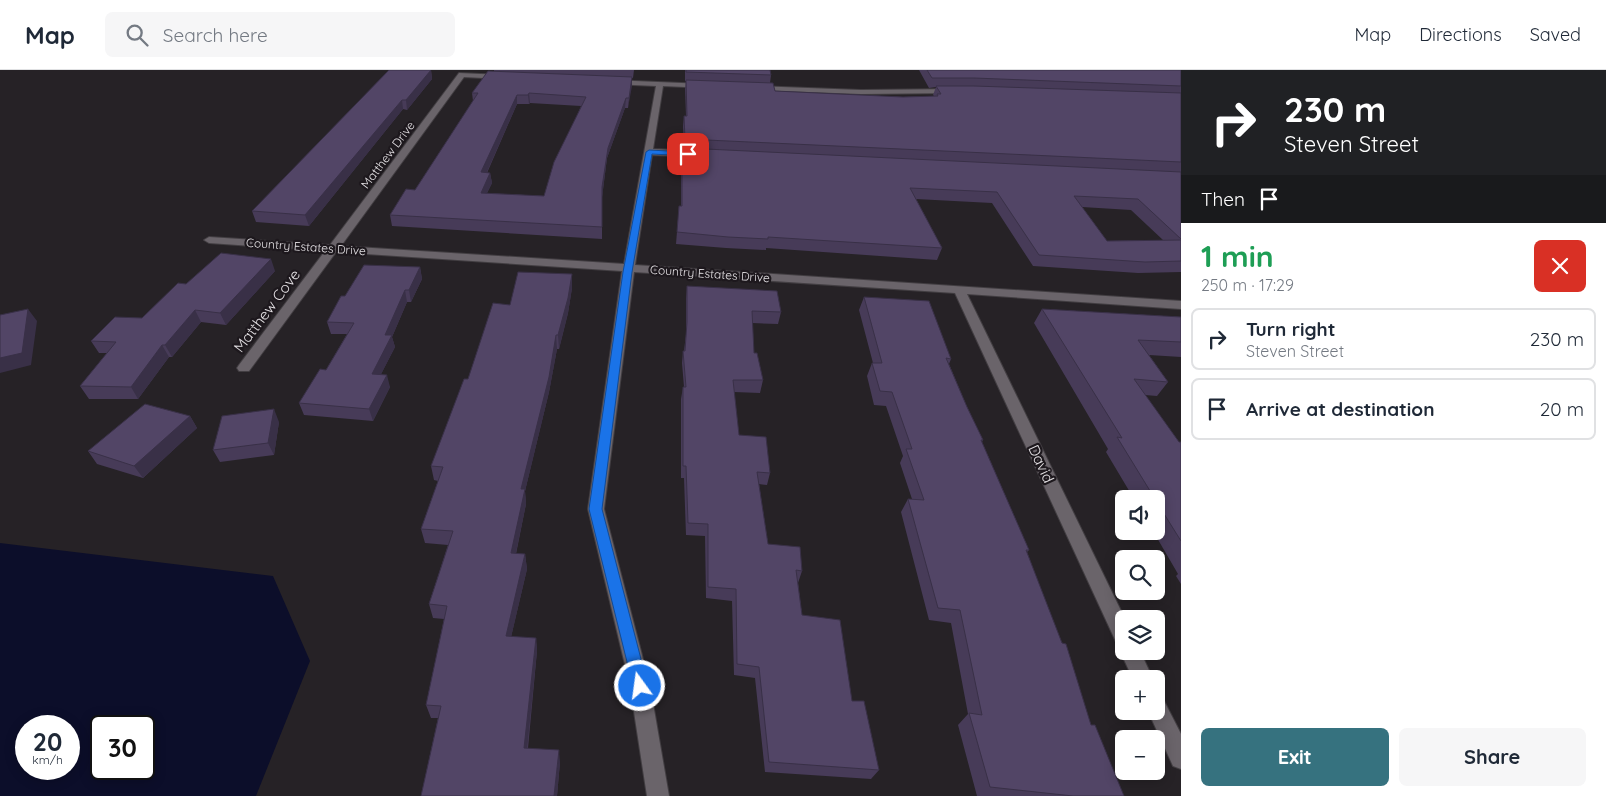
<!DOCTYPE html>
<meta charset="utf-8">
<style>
:root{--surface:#fff;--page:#f6f6f7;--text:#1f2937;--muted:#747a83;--line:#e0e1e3;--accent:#36727f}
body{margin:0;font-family:Quicksand,sans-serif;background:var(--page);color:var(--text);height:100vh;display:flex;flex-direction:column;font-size:19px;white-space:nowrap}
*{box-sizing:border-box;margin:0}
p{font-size:16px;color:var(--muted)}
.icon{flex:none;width:28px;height:28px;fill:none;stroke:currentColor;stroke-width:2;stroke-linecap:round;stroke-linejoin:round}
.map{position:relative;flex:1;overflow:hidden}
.drawer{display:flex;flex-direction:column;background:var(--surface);width:425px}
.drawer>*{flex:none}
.top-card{background:#202124;color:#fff;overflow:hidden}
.buttons{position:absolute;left:1115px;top:420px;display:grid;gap:10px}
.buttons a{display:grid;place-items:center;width:50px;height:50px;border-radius:8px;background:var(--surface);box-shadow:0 2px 12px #0003;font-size:25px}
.speed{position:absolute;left:15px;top:645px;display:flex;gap:10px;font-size:25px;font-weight:700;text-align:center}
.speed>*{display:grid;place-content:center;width:65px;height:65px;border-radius:50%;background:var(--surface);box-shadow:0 2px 12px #0003;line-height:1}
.speed small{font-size:12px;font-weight:400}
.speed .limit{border:2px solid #111;border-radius:8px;background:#fff;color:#111}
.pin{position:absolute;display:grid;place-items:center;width:42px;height:42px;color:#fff;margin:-21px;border-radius:10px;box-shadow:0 2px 8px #0006}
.me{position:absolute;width:55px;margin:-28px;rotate:346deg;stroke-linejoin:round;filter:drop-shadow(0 0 4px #0008)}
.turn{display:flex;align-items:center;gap:18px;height:105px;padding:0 20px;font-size:22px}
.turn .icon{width:65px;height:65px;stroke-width:2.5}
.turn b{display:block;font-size:35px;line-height:42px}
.then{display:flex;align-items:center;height:48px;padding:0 20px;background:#0003;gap:10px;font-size:19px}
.round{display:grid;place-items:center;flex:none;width:52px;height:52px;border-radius:8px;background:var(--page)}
.overview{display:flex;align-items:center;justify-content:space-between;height:85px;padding:0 20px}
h1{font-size:30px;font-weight:700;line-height:38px;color:#1e9e55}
.action{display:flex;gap:10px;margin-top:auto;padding:10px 20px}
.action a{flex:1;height:58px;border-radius:8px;background:var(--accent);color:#fff;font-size:20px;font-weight:700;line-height:58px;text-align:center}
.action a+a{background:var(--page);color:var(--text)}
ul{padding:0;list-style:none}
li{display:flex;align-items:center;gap:15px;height:62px;margin:0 10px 8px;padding:0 10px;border:2px solid var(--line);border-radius:8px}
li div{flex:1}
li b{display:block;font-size:19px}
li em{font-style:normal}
header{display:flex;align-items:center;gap:30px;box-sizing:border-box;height:70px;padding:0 25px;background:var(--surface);border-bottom:1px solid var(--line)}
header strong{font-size:24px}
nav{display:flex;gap:28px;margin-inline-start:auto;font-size:18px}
.search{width:350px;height:45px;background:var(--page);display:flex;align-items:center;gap:12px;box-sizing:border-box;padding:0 18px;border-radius:8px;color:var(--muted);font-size:19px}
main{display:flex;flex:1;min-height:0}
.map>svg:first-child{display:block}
.water{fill:#0c0e2a;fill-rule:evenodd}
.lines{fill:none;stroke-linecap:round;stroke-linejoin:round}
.minor-casing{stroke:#423e42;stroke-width:2}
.minor{fill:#6a646a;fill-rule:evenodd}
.wall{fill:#473b58;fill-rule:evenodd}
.shaded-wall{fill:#393047}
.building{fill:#524566;stroke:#393047;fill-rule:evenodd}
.route{fill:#1a73e8;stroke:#114b97}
.labels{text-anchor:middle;stroke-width:4.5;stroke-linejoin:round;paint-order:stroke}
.far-street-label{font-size:12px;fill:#e4e1e4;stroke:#1d181d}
.street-label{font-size:15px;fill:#e4e1e4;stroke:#1d181d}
</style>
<header>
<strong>Map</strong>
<div class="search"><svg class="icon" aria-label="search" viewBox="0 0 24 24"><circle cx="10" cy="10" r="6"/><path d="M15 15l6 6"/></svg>Search here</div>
<nav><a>Map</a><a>Directions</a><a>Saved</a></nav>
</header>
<main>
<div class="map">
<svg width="1181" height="726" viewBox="0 0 1181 726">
<rect width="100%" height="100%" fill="#262226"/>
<!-- water -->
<path class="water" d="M 0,473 L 273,506 L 310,591 L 256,726 L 0,726 ZM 26,656 L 69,656 L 69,699 L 26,699 ZM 101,656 L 144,656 L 144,699 L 101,699 Z"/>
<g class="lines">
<defs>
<path id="minor" d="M 459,3 L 503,5 L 507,7 L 503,9 L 464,7 L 341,176 L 624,194 L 656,16 L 611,14 L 607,12 L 611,10 L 705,14 L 708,14 L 708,18 L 663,16 L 653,79 L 705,81 L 709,84 L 705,87 L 652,85 L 635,195 L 1181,231 L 1181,239 L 967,224 L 1125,549 L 1124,581 L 1140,581 L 1153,609 L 1133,609 L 1120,581 L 1122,576 L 1117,574 L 955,223 L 634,202 L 604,439 L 650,616 L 669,726 L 647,726 L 630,616 L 588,439 L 622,201 L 336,182 L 249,301 L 239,301 L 237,298 L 239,295 L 325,181 L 209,173 L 204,170 L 209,167 L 330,175 Z
M 753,16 L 861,20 L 955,19 L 959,21 L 955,23 L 861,24 L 756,20 L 752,18 Z
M 1156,626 L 1163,629 L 1181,664 L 1181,699 L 1173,696 L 1148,641 L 1156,641 Z"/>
</defs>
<!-- minor casing -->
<use href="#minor" class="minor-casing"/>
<!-- minor -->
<use href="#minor" class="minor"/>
</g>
<!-- wall -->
<path class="wall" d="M 431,0 L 432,9 L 407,40 L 403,39 L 309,156 L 256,152 L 252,141 Z
M 494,0 L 634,0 L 633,8 L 632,8 L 628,38 L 625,38 L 607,88 L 602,127 L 602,169 L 392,156 L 390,145 L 415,120 L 473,31 L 472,23 L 494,1 ZM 530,33 L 581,36 L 544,126 L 487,123 L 492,113 L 490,103 L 487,103 L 517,34 L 529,34 Z
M 685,0 L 770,0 L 771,5 L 770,13 L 775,21 L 903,27 L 934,26 L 933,25 L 936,17 L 929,18 L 919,0 L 1181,0 L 1181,202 L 1138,203 L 1033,196 L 992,133 L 916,129 L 942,178 L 937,190 L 766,178 L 766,180 L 726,178 L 676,174 L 679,136 L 681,136 L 681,99 L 682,89 L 684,89 L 685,80 L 684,80 L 683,56 L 684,46 L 686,46 L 685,19 L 686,11 L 685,11 ZM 1082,137 L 1131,140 L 1163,170 L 1107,171 Z
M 420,197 L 422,209 L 411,232 L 407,232 L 392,267 L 395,277 L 381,304 L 390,317 L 373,351 L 304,345 L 299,333 L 326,300 L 347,264 L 331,264 L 327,252 L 345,226 Z
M 275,201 L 226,255 L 201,252 L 172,287 L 169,287 L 138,329 L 89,329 L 80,316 L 107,283 L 99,283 L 91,271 L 142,248 L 186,214 Z
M 572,204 L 572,218 L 568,243 L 559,279 L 557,279 L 549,322 L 525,421 L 526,434 L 516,484 L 525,484 L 527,499 L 511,567 L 536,568 L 537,581 L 528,678 L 560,692 L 557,726 L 421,726 L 438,648 L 431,648 L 426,635 L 444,549 L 433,548 L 429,534 L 448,475 L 425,473 L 421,459 L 438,411 L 434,410 L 431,396 L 468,309 L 510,235 Z
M 687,216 L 781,242 L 778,254 L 752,253 L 754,283 L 763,310 L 760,323 L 734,322 L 739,365 L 770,403 L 767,415 L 759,414 L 768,474 L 802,501 L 798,513 L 802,545 L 852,631 L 879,700 L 871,709 L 765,702 L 755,608 L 734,605 L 732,531 L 706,528 L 705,466 L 686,465 L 684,408 L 681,408 L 681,329 L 683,317 L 684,317 L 682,293 L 683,281 L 684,281 L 686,264 L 686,228 Z
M 864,227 L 951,289 L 949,294 L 967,337 L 983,370 L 982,372 L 1029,480 L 1027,482 L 1091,655 L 1124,726 L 977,726 L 958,655 L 968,644 L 951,553 L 929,550 L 901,442 L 908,429 L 912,429 L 900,393 L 903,386 L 886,336 L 874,335 L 867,306 L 872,293 L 873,293 L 859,240 Z
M 1042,239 L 1181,247 L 1181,287 L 1149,285 L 1168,312 L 1157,326 L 1145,325 L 1179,372 L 1181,372 L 1181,514 L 1176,506 L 1178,504 L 1153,461 L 1156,461 L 1156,429 L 1134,429 L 1106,382 L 1108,379 L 1034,253 Z
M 190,346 L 197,358 L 143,408 L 97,394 L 88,381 Z
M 279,352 L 274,385 L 220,392 L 213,380 Z"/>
<!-- shaded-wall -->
<path class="shaded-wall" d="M 431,0 L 432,9 L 407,40 L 406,30 Z
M 632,7 L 632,16 L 628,38 L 629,28 Z
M 529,23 L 530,33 L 529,34 L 528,25 Z
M 517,25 L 517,34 L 482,113 L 481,102 Z
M 626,28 L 625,38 L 607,88 L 602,128 L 602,117 L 608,78 Z
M 402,30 L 403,39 L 309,156 L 305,145 Z
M 490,103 L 492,113 L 482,133 L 481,123 Z
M 271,189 L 275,201 L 226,255 L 220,243 Z
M 420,197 L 422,209 L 411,232 L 409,220 Z
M 572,204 L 572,218 L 568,243 L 559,279 L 558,265 Z
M 405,220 L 407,232 L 392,267 L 395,277 L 375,316 L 372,304 L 385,265 Z
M 28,239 L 37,251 L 31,295 L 0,303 L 0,288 Z
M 195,240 L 201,252 L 172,287 L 165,275 Z
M 556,265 L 557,279 L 549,322 L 525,421 L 526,434 L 513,497 L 511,483 L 521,419 Z
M 162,275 L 169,287 L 138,329 L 131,317 Z
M 387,305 L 390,317 L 373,351 L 369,339 Z
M 274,339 L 279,352 L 274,385 L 268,373 Z
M 190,346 L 197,358 L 143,408 L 134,396 Z
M 525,484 L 527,499 L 508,580 L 506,566 Z
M 536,568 L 537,581 L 526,690 L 524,678 Z
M 559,680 L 560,692 L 557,726 L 554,726 Z"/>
<!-- building -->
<path class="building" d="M 389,0 L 431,0 L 406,30 L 402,30 L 305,145 L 252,141 Z
M 686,0 L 770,0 L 771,5 L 686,2 Z
M 927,0 L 1181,0 L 1181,16 L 974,8 L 932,8 Z
M 488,1 L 632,7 L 629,28 L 626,28 L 608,78 L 602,117 L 602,157 L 390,145 L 406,119 L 415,120 L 478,23 L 472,23 ZM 529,23 L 586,27 L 554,92 L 544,126 L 481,123 L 490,103 L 481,102 L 517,25 L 528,25 Z
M 686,10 L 773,13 L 775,21 L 903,27 L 938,26 L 937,24 L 941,24 L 936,16 L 974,16 L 1181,23 L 1181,92 L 685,69 L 684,46 L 687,46 Z
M 685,78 L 1181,102 L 1181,169 L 1138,129 L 1074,126 L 1107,171 L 1181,170 L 1181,191 L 1145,192 L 1039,185 L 997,122 L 910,118 L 942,178 L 768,167 L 768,169 L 728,167 L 677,162 L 679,136 L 682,136 L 682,89 L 685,89 Z
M 221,183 L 271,189 L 220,243 L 195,240 L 165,275 L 162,275 L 131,317 L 80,316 L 116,272 L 91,271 L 115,247 L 142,248 L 178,213 L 186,214 Z
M 364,195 L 420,197 L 409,220 L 405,220 L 385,265 L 392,265 L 372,304 L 387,305 L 369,339 L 299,333 L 320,299 L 326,300 L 354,253 L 327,252 L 341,226 L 345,226 Z
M 518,202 L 572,204 L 568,228 L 558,265 L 556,265 L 549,307 L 521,419 L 525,419 L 511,483 L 525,484 L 506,566 L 536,568 L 524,678 L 559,680 L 554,726 L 421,726 L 441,636 L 426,635 L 447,536 L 429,534 L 453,461 L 421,459 L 443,397 L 431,396 L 464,309 L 468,309 L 493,233 L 510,235 Z
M 687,216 L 777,221 L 781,242 L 752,241 L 754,283 L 757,283 L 763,310 L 733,310 L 739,365 L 766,367 L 770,403 L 757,402 L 768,474 L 800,477 L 802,501 L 796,500 L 802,545 L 840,550 L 852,631 L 864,631 L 879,700 L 769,692 L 759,597 L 737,594 L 736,519 L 708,517 L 708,454 L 688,453 L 686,396 L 683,396 L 683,317 L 686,317 L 683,281 L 685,281 L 687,252 Z
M 864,227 L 929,231 L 951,289 L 946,288 L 967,337 L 983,370 L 981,370 L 1029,480 L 1026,480 L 1062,573 L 1066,574 L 1091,655 L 1095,655 L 1124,726 L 1073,726 L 990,717 L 969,643 L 982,645 L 960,540 L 938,538 L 908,429 L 924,430 L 906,379 L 912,379 L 892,322 L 880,321 L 872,293 L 882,293 Z
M 28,239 L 22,283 L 0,288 L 0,245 Z
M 1042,239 L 1181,247 L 1181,272 L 1138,270 L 1168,312 L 1134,309 L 1179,372 L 1181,372 L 1181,471 L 1156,431 L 1156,429 L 1155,429 L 1117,367 L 1122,368 Z
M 145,334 L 190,346 L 134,396 L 88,381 Z
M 274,339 L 268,373 L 213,380 L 222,346 Z"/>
<!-- route -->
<path class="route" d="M 649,80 L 688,82 L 692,84 L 688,86 L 652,84 L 632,202 L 602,439 L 648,616 L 646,622 L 640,624 L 635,622 L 633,616 L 589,439 L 623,202 L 646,82 Z"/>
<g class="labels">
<!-- far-street labels -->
<g class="far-street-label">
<text transform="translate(388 85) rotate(-53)" y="4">Matthew Drive</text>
<text transform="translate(306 177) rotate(4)" y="4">Country Estates Drive</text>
<text transform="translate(710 204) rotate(4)" y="4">Country Estates Drive</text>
</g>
<!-- street labels -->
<g class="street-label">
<text transform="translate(267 241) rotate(-53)" y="5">Matthew Cove</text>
<text transform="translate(1041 394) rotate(65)" y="5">David</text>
</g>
</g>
</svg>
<div class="buttons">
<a><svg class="icon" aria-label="sound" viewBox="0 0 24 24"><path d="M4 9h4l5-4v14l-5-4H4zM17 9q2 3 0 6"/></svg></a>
<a><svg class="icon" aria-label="search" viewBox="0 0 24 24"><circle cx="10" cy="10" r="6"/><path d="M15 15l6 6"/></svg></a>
<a><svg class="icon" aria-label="layers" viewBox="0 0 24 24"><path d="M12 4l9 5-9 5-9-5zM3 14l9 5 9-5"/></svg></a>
<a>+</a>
<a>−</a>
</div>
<div class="speed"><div>20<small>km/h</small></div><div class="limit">30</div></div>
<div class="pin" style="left:688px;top:84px;background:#d93025"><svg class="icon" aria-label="arrive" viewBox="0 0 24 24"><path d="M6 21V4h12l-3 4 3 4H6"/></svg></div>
<svg class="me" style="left:640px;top:616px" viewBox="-20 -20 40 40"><circle r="17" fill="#1a73e8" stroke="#fff" stroke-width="3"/><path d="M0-11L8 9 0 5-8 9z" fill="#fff"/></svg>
</div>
<section class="drawer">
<div class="top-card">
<div class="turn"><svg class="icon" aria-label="right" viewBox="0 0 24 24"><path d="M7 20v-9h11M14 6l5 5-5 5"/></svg><div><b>230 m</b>Steven Street</div></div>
<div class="then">Then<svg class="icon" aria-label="arrive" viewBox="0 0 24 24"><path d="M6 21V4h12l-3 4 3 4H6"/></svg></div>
</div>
<div class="overview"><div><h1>1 min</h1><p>250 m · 17:29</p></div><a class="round" style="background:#d93025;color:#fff"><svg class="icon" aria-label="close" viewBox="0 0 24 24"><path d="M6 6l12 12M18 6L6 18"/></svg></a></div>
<ul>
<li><svg class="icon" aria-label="right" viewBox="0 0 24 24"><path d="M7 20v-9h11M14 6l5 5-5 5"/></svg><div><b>Turn right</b><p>Steven Street</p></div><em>230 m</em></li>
<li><svg class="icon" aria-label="arrive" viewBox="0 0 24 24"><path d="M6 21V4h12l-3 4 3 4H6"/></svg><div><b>Arrive at destination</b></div><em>20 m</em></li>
</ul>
<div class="action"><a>Exit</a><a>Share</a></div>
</section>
</main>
